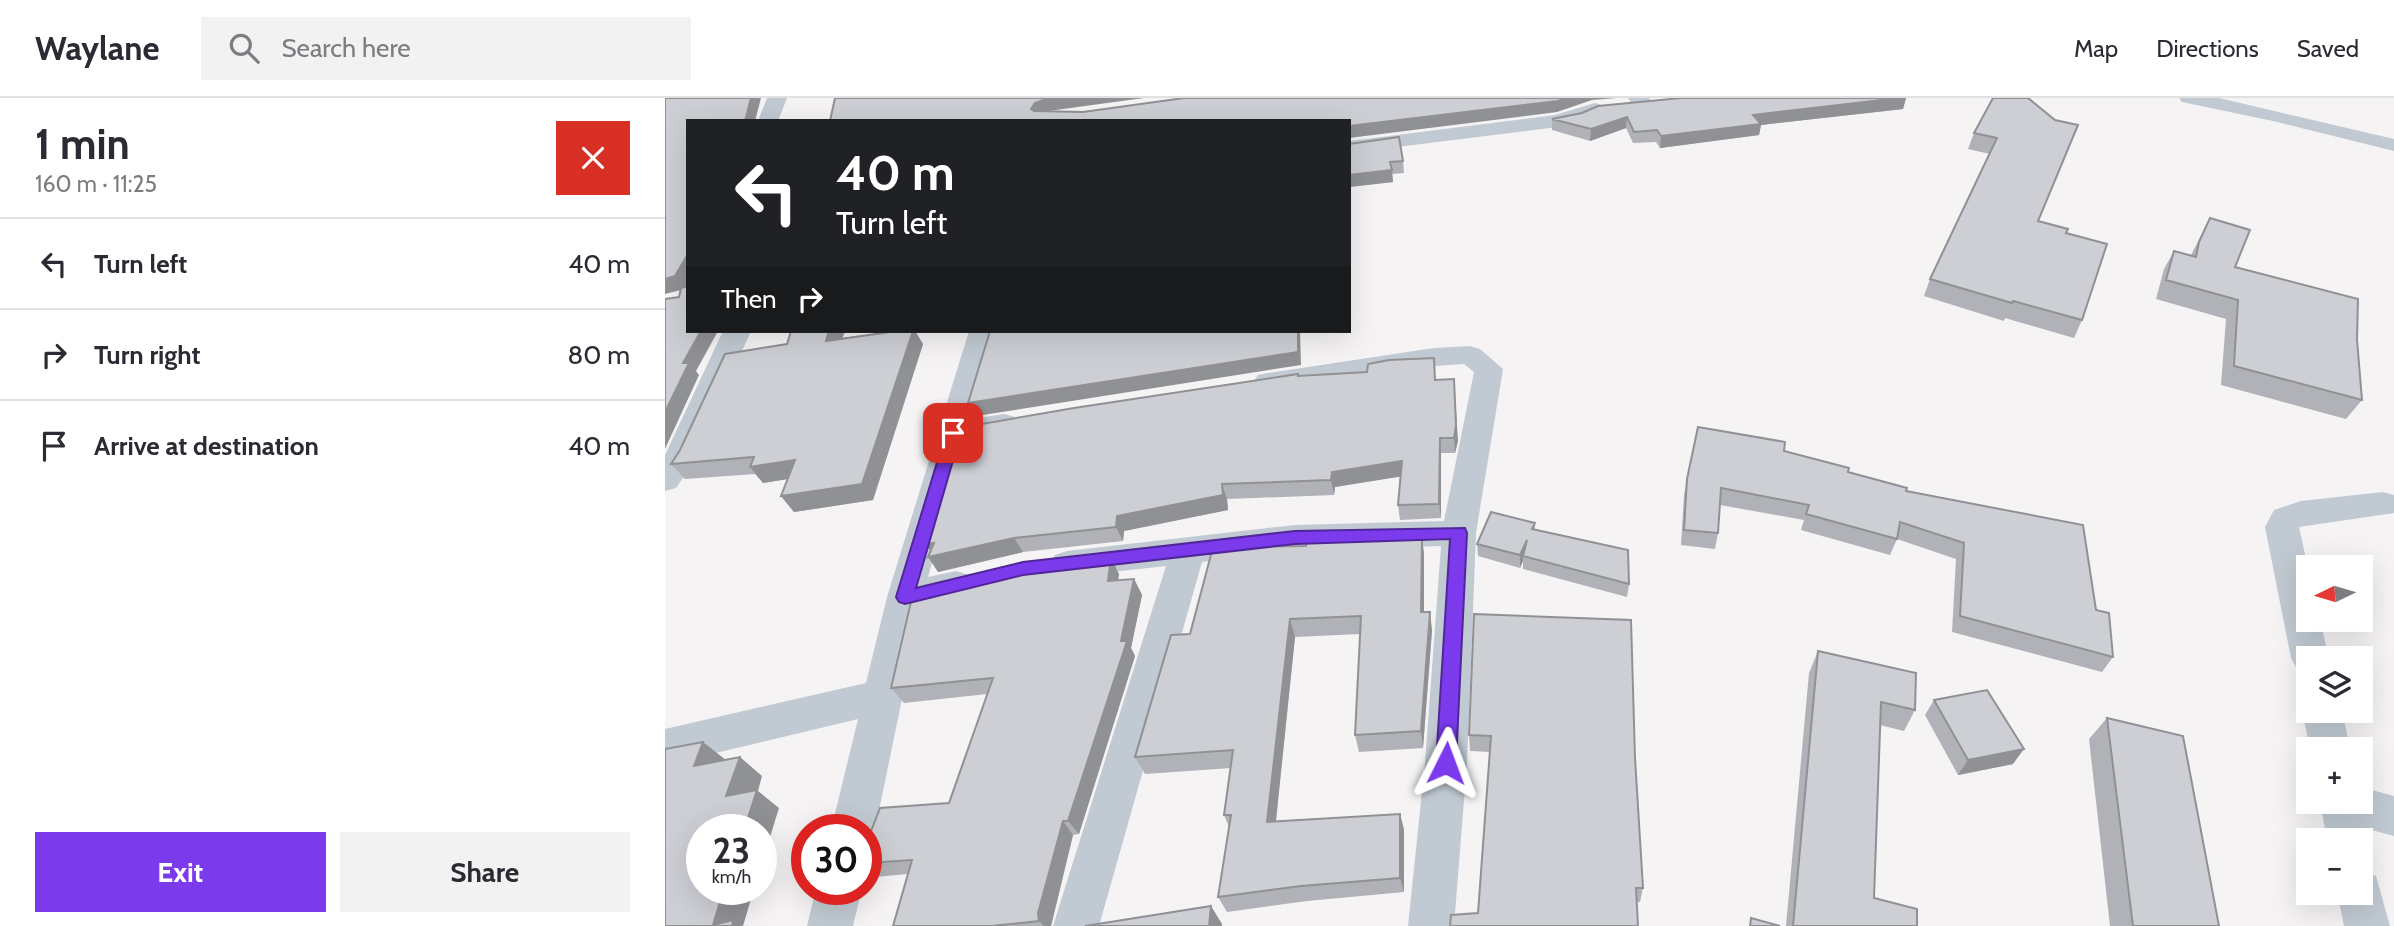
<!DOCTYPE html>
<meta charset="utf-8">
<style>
:root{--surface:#fff;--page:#f2f2f3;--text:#2b2b33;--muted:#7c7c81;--line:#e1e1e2;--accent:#7c3aed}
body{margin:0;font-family:Cabin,sans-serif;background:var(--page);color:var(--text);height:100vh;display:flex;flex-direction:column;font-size:26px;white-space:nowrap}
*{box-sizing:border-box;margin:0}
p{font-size:23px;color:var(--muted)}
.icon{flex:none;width:38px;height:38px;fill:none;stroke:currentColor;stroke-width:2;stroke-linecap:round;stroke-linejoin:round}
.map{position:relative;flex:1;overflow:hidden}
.sheet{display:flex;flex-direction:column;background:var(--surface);width:665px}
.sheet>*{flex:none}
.banner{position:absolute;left:21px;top:21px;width:665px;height:214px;border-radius:0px;box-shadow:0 7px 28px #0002;background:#202124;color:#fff;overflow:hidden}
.needle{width:46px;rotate:265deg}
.tools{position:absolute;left:1631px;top:457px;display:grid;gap:14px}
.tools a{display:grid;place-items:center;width:77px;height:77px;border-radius:0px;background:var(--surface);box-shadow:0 7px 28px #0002;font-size:35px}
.speed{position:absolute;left:21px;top:716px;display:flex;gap:14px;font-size:35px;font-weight:700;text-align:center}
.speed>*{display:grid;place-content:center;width:91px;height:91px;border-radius:50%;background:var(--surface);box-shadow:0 7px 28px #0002;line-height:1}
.speed small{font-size:18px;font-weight:400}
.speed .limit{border:10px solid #d22;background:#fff;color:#111}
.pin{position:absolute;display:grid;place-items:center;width:60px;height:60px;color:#fff;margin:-30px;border-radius:14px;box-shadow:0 4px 10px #0006}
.me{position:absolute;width:77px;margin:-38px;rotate:3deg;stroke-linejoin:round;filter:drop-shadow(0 0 5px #0008)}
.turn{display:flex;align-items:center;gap:24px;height:147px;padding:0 35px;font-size:32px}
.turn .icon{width:91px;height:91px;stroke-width:2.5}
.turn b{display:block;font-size:49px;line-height:60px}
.then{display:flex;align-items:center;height:66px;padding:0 35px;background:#0003;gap:14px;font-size:26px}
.round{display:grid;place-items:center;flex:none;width:74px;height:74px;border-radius:0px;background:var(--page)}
.head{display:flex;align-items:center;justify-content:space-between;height:119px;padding:0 35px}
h1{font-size:42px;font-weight:700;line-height:52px}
.cta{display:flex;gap:14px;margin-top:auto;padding:14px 35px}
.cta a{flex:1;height:80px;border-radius:0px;background:var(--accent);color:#fff;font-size:28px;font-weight:700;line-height:80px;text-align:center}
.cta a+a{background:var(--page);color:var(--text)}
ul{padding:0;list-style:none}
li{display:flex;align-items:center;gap:21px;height:91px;padding:0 35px;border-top:2px solid var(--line)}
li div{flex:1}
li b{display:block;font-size:26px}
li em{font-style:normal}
header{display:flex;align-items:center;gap:42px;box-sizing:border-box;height:98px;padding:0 35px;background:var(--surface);border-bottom:2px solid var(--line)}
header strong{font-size:33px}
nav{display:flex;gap:38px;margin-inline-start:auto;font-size:24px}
.search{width:490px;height:63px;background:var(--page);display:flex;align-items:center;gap:18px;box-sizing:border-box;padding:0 24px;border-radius:0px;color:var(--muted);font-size:26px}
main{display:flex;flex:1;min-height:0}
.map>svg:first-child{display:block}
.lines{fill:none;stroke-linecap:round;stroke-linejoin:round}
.minor{fill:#c1cad2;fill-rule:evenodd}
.wall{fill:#b0b2b7}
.shaded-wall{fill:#909195}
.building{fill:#cdcfd5;stroke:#909195;stroke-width:2}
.route{fill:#7c3aed;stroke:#51269a;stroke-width:2}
</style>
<header>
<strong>Waylane</strong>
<div class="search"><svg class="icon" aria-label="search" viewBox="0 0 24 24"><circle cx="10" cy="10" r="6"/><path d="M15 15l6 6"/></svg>Search here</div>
<nav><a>Map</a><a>Directions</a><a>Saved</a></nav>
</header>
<main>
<section class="sheet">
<div class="head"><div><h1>1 min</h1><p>160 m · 11:25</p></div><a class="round" style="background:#d93025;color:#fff"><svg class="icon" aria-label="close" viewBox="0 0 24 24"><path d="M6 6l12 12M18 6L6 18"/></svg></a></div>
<ul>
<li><svg class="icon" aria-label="left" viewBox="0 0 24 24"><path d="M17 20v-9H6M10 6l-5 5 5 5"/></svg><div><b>Turn left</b></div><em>40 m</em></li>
<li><svg class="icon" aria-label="right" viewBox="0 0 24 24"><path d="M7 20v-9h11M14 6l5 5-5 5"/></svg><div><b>Turn right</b></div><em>80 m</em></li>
<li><svg class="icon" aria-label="arrive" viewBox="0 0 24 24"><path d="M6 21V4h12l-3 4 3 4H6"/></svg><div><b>Arrive at destination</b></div><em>40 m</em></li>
</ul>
<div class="cta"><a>Exit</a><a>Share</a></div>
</section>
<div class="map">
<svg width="1729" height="828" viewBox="0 0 1729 828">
<rect width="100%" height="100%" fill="#f5f3f3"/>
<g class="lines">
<!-- minor -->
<path class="minor" d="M 102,0 L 122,0 L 113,23 L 93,23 Z
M 963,0 L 984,0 L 988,6 L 985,10 C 974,13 969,9 963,0 Z
M 1514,0 L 1554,0 L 1729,41 L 1729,53 L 1608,23 L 1517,4 Z
M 930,5 L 937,7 L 940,11 L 937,15 L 893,29 L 684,55 L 684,43 L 890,17 Z
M 58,233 L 86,233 L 27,367 L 11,390 L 0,393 L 0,357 Z
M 304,233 L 332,233 L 307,321 L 339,316 L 350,319 L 354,326 L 350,333 L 301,343 L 263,479 L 291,473 L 304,477 L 309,487 L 304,497 L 256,509 L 210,732 L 203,747 L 201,748 L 201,732 L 166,732 L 193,621 L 0,667 L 0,631 L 201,585 L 222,499 Z
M 805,248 L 815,251 L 838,271 L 811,435 L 802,665 L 789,828 L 743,828 L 760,665 L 776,448 L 630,453 L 537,464 L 434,828 L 388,828 L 501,468 L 402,479 L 390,475 L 385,466 L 390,457 L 402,453 L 630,427 L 779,423 L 809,274 L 799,266 L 769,268 L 603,293 L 593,291 L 588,284 L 593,277 L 603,275 L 769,250 Z
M 1718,394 L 1729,397 L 1729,415 L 1634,429 L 1643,470 L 1643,522 L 1655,522 L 1664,560 L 1643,560 L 1643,575 L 1632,571 L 1626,560 L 1600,429 L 1609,412 L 1636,403 Z
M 1643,600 L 1643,612 L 1677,612 L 1685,651 L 1645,651 L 1637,612 Z
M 1696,689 L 1729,698 L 1729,738 L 1703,731 L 1706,742 L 1699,757 L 1696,758 L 1696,742 L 1662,742 L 1655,704 L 1696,704 Z
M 1696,772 L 1711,778 L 1725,828 L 1679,828 L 1672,794 L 1696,794 Z
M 151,791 L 197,791 L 188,828 L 142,828 Z"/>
</g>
<!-- wall -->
<path class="wall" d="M 1016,0 L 1241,0 L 1238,11 L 1096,27 L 1094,37 L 995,50 L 991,44 L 968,45 L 961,30 L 925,43 L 887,32 L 887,21 Z
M 1328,0 L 1373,123 L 1401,135 L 1417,222 L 1409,240 L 1340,220 L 1339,223 L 1259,198 L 1265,181 L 1325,56 L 1303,51 L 1309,35 Z
M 684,46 L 738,63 L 739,75 L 727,76 L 728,84 L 684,89 Z
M 1545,120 L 1570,169 L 1692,242 L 1697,302 L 1681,321 L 1556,287 L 1561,221 L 1491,201 L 1499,171 L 1509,153 L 1526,157 Z
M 126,233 L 180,233 L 177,240 L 232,233 L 250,233 L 258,246 L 208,402 L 129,414 L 116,398 L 122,381 L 98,385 L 90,376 L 20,381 L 6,366 L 122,246 Z
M 633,278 L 771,282 L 793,343 L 790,355 L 776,355 L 776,420 L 735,422 L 733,407 L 735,378 L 670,389 L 669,397 L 562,401 L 563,412 L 459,433 L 458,443 L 358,454 L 273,474 L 265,453 L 261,446 Z
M 1119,353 L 1241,393 L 1431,512 L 1448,559 L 1437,574 L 1287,534 L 1291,461 L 1232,441 L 1225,457 L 1136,432 L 1139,422 L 1055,407 L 1053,435 L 1050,451 L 1016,447 L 1019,397 L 1022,381 Z
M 870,425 L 870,432 L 964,486 L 962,499 L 858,471 L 858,463 L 855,470 L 813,458 L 812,446 Z
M 757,439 L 759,457 L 759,514 L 767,532 L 758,650 L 694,654 L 690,637 L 695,536 L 630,539 L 611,723 L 735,716 L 739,732 L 739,794 L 642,803 L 562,814 L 553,799 L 564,729 L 559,717 L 566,670 L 480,676 L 470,659 L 641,448 Z
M 454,476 L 453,482 L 469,481 L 477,497 L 466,550 L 470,558 L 414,736 L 408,737 L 386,828 L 228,828 L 243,776 L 209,779 L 201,773 L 201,746 L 284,705 L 322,596 L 239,605 L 226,590 Z
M 809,516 L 970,660 L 978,790 L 975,804 L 813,815 L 825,654 L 805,653 L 804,637 Z
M 1153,553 L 1250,612 L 1239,633 L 1215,627 L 1209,800 L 1252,828 L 1121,828 L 1144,575 Z
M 1269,602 L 1348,666 L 1293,677 L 1260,617 Z
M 1442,620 L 1554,828 L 1445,828 L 1424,641 Z"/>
<!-- shaded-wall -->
<path class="shaded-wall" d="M 86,0 L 96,0 L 90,23 L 80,23 Z
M 393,0 L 479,0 L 383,13 L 374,16 L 366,11 L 370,5 L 378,2 Z
M 901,0 L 952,0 L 927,2 L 892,14 L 684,40 L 684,28 Z
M 1234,0 L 1241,0 L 1238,11 L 1096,27 L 1094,37 L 995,50 L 996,38 L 1088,17 Z
M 962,19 L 961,30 L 925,43 L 926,31 Z
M 727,72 L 728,84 L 684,89 L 684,77 Z
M 23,156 L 23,185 L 20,191 L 0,196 L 0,181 Z
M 36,233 L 53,233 L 31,273 L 34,277 L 0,351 L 0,314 L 18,265 Z
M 164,233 L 180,233 L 171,258 L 161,243 Z
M 248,233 L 250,233 L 258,246 L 208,402 L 129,414 L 116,398 Z
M 633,233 L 635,233 L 636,267 L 311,318 L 303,305 Z
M 789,281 L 793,343 L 790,355 L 789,340 Z
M 775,340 L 776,355 L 776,420 L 774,406 Z
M 130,362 L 142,378 L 98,385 L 85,369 Z
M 737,363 L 739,378 L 670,389 L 669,397 L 666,382 L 667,374 Z
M 557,386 L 562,401 L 563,412 L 459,433 L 458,443 L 451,429 L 452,418 Z
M 757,439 L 759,457 L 759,532 L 756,514 Z
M 349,440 L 358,454 L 273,474 L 263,459 L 269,458 L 261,446 Z
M 862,442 L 858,458 L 858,463 L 855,470 L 855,457 Z
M 446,460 L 454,476 L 451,499 L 443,483 Z
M 469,481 L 477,497 L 466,550 L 470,558 L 414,736 L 403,723 L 456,543 Z
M 765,514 L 767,532 L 758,650 L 756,633 Z
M 625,521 L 630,539 L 609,740 L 602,724 Z
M 38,644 L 61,662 L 29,668 Z
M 1359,651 L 1348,666 L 1293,677 L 1303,662 Z
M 75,659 L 97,678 L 93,693 L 114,710 L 96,768 L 96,732 L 79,732 L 61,698 Z
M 735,716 L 739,732 L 739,794 L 735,780 Z
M 398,723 L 408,737 L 386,828 L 379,828 L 374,823 L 373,815 Z
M 59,791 L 89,791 L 78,828 L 49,828 L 48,827 Z
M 546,808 L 557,826 L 557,828 L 544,828 Z"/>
<!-- building -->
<path class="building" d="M 0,0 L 86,0 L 80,23 L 23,23 L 23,156 L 10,178 L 0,181 Z
M 170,0 L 393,0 L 378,2 L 370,5 L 366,11 L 369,13 L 418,14 L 519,0 L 901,0 L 893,3 L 684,28 L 684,23 L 165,23 Z
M 1016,0 L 1234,0 L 1088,17 L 1096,26 L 996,38 L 992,32 L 969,34 L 962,19 L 926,31 L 887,21 L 917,15 L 933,8 Z
M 1328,0 L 1363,0 L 1390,22 L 1413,27 L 1373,123 L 1403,131 L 1401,135 L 1442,146 L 1417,222 L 1348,203 L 1347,205 L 1265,181 L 1332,40 L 1309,35 Z
M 734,39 L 738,63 L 725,64 L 727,72 L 684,77 L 684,46 Z
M 1545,120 L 1585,132 L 1570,169 L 1693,201 L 1692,242 L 1697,302 L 1569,268 L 1573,202 L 1501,182 L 1509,153 L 1531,159 L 1534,144 Z
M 23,188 L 23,233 L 36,233 L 18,265 L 24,265 L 0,314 L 0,201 L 14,199 L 16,190 Z
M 126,233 L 164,233 L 161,243 L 232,233 L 248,233 L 197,386 L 116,398 L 130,362 L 85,369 L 89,359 L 6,366 L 15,352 L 60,256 L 122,246 Z
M 325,233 L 633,233 L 633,254 L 303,305 Z
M 769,260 L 770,282 L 789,281 L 791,328 L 789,340 L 775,340 L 774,406 L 733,407 L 737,363 L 667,374 L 666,382 L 557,386 L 558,397 L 452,418 L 451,429 L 349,440 L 263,459 L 269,445 L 261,446 L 294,330 L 409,310 L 633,276 L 633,278 L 702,274 L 703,266 L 724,262 Z
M 1033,329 L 1120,344 L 1119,353 L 1184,370 L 1183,374 L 1242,390 L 1241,393 L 1418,427 L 1431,512 L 1444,515 L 1448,559 L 1295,518 L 1299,445 L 1235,424 L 1232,441 L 1141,416 L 1144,407 L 1056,390 L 1053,435 L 1019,432 L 1022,381 Z
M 826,414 L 870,425 L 867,431 L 963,452 L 964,486 L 858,458 L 862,442 L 855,457 L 812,446 Z
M 757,439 L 756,514 L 765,514 L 756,633 L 690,637 L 696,518 L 625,521 L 602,724 L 735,716 L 735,780 L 636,788 L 553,799 L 566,717 L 559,717 L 568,652 L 470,659 L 506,537 L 525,536 L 548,449 L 641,448 L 642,445 Z
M 446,460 L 443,483 L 469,481 L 456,543 L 462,543 L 403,723 L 398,723 L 373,815 L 374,823 L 327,828 L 228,828 L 247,762 L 201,765 L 201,746 L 215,710 L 284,705 L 328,580 L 226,590 L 248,495 L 349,472 Z
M 809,516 L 966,522 L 970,660 L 978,790 L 971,790 L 973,828 L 785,828 L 786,817 L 813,815 L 826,638 L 804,637 Z
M 1153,553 L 1251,575 L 1250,612 L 1216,604 L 1209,800 L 1252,811 L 1252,828 L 1128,828 Z
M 1322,592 L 1359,651 L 1303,662 L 1269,602 Z
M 1442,620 L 1518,638 L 1554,828 L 1468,828 Z
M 38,644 L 29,668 L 75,659 L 61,698 L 92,692 L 79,732 L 37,732 L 37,791 L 59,791 L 48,827 L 68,822 L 67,828 L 0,828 L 0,651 Z
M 546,808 L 544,828 L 420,828 Z
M 1086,820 L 1115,828 L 1085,828 Z"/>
<!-- route -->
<path class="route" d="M 288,331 L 296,335 L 251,490 L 358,464 L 630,433 L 800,430 L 802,435 L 791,665 L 788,672 L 781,674 L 774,672 L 771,665 L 785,441 L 630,446 L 358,477 L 240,506 L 234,504 L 231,499 L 281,335 Z"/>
</svg>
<div class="tools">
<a><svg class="needle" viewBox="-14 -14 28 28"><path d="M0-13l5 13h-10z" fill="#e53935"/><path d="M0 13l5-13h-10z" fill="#7c7c81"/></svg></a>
<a><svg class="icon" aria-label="layers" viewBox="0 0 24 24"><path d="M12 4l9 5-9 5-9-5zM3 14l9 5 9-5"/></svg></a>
<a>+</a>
<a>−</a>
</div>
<div class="speed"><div>23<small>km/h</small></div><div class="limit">30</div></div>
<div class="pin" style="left:288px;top:335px;background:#d93025"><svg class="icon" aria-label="arrive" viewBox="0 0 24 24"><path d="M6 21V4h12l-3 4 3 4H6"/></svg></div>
<svg class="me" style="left:781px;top:665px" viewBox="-20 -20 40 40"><path d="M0-17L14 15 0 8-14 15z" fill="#7c3aed" stroke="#fff" stroke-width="4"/></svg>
<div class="banner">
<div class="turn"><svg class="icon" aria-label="left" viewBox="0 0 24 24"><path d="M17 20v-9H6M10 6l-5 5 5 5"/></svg><div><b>40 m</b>Turn left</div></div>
<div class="then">Then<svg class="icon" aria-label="right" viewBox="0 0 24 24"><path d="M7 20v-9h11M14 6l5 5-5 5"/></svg></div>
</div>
</div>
</main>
